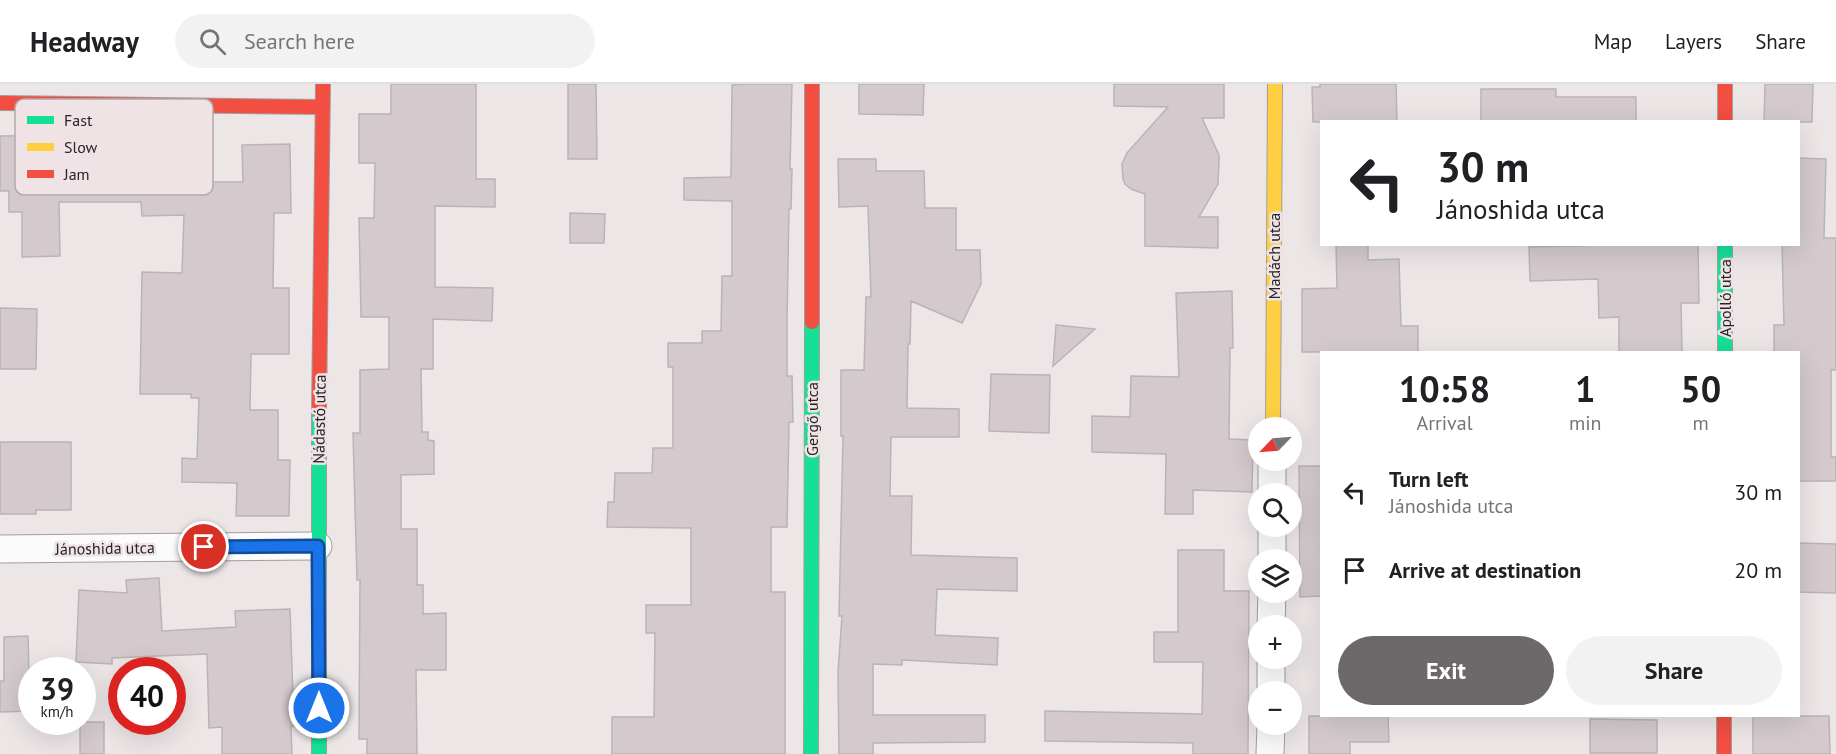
<!DOCTYPE html>
<meta charset="utf-8">
<style>
:root{--surface:#fff;--page:#f2f2f2;--text:#202124;--muted:#757577;--line:#e0e0e0;--accent:#6d6869}
body{margin:0;font-family:"PT Sans",sans-serif;background:var(--page);color:var(--text);height:100vh;display:flex;flex-direction:column;font-size:22px;white-space:nowrap}
*{box-sizing:border-box;margin:0}
p{font-size:20px;color:var(--muted)}
.icon{flex:none;width:33px;height:33px;fill:none;stroke:currentColor;stroke-width:2;stroke-linecap:round;stroke-linejoin:round}
.map{position:relative;flex:1;overflow:hidden}
.sheet{position:absolute;left:1320px;top:267px;width:480px;height:366px;display:flex;flex-direction:column;background:var(--surface);border-radius:0px;box-shadow:0 6px 24px #0002}
.sheet>*{flex:none}
.guide{position:absolute;left:1320px;top:36px;width:480px;height:126px;border-radius:0px;box-shadow:0 6px 24px #0002;background:#fff;color:var(--text);overflow:hidden}
.needle{width:39px;rotate:245deg}
.buttons{position:absolute;left:1248px;top:333px;display:grid;gap:12px}
.buttons a{display:grid;place-items:center;width:54px;height:54px;border-radius:50%;background:var(--surface);box-shadow:0 6px 24px #0002;font-size:30px}
.speed{position:absolute;left:18px;top:573px;display:flex;gap:12px;font-size:30px;font-weight:700;text-align:center}
.speed>*{display:grid;place-content:center;width:78px;height:78px;border-radius:50%;background:var(--surface);box-shadow:0 6px 24px #0002;line-height:1}
.speed small{font-size:15px;font-weight:400}
.speed .limit{border:9px solid #d22;background:#fff;color:#111}
.pin{position:absolute;display:grid;place-items:center;width:51px;height:51px;color:#fff;margin:-26px;border:3px solid #fff;border-radius:50%;box-shadow:0 2px 6px #0007}
.me{position:absolute;width:66px;margin:-33px;rotate:0deg;stroke-linejoin:round;filter:drop-shadow(0 0 4px #0008)}
.turn{display:flex;align-items:center;gap:21px;height:126px;padding:0 18px;font-size:27px}
.turn .icon{width:78px;height:78px;stroke-width:2.5}
.turn b{display:block;font-size:42px;line-height:51px}
.eta{display:flex;justify-content:space-evenly;align-items:center;height:102px;text-align:center}
.eta b{font-size:36px;font-weight:800;line-height:42px}
.primary-button{display:flex;gap:12px;margin-top:auto;padding:12px 18px}
.primary-button a{flex:1;height:69px;border-radius:36px;background:var(--accent);color:#fff;font-size:24px;font-weight:800;line-height:69px;text-align:center}
.primary-button a+a{background:var(--page);color:var(--text)}
ul{padding:0;list-style:none}
li{display:flex;align-items:center;gap:18px;height:78px;padding:0 18px}
li div{flex:1}
li b{display:block;font-size:22px}
li em{font-style:normal}
header{display:flex;align-items:center;gap:36px;box-sizing:border-box;height:84px;padding:0 30px;background:var(--surface);border-bottom:2px solid var(--line)}
header strong{font-size:28px}
nav{display:flex;gap:33px;margin-inline-start:auto;font-size:21px}
.search{width:420px;height:54px;background:var(--page);display:flex;align-items:center;gap:15px;box-sizing:border-box;padding:0 21px;border-radius:33px;color:var(--muted);font-size:22px}
.map>svg:first-child{display:block}
.building{fill:#d4cacd;stroke:#b9b4b6;stroke-width:1.5}
.lines{fill:none;stroke-linecap:round;stroke-linejoin:round}
.street-casing{stroke:#a29d9e;stroke-width:29}
.fast-casing{stroke:#a29d9e;stroke-width:16}
.slow-casing{stroke:#a29d9e;stroke-width:16}
.jam-casing{stroke:#a29d9e;stroke-width:16}
.street{stroke:#fcfbfb;stroke-width:27}
.fast{stroke:#16e098;stroke-width:14}
.slow{stroke:#ffcf43;stroke-width:14}
.jam{stroke:#f24e42;stroke-width:14}
.route-casing{stroke:#114b97;stroke-width:15}
.route{stroke:#1a73e8;stroke-width:10}
.labels{text-anchor:middle;stroke-width:5;stroke-linejoin:round;paint-order:stroke}
.street-label{font-size:16px;fill:#282425;stroke:#efe3e6}
.key{fill:#efe3e6;stroke:#b3aaac;stroke-width:1.5}
.key-label{font-size:16px;fill:#282425}
</style>
<header>
<strong>Headway</strong>
<div class="search"><svg class="icon" aria-label="search" viewBox="0 0 24 24"><circle cx="10" cy="10" r="6"/><path d="M15 15l6 6"/></svg>Search here</div>
<nav><a>Map</a><a>Layers</a><a>Share</a></nav>
</header>
<div class="map">
<svg width="1836" height="670" viewBox="0 0 1836 670">
<rect width="100%" height="100%" fill="#ece6e7"/>
<!-- building -->
<path class="building" d="M 391,0 L 476,0 L 476,95 L 495,95 L 495,123 L 435,122 L 435,203 L 493,204 L 492,237 L 433,235 L 433,285 L 421,285 L 422,348 L 428,348 L 428,356 L 434,357 L 434,390 L 401,391 L 401,445 L 417,445 L 417,501 L 423,501 L 423,530 L 446,529 L 446,586 L 416,586 L 417,670 L 367,670 L 367,655 L 359,655 L 360,496 L 357,496 L 353,349 L 360,349 L 360,286 L 389,285 L 389,233 L 361,233 L 359,134 L 374,134 L 375,79 L 359,79 L 359,30 L 391,30 Z
M 568,0 L 596,0 L 597,75 L 568,75 Z
M 745,0 L 792,0 L 790,85 L 792,85 L 791,125 L 789,125 L 787,237 L 787,292 L 792,292 L 793,338 L 789,338 L 787,443 L 771,443 L 771,508 L 785,508 L 785,670 L 612,670 L 612,633 L 654,633 L 655,549 L 646,549 L 646,521 L 691,521 L 691,444 L 607,443 L 608,418 L 614,418 L 615,389 L 652,389 L 653,364 L 673,364 L 673,283 L 668,283 L 668,259 L 702,259 L 702,247 L 721,247 L 722,192 L 732,192 L 732,117 L 684,116 L 684,94 L 731,93 L 732,1 Z
M 859,0 L 924,0 L 923,31 L 859,30 Z
M 1114,0 L 1224,0 L 1224,34 L 1202,34 L 1219,71 L 1219,76 L 1218,100 L 1199,133 L 1218,133 L 1218,164 L 1145,162 L 1145,110 L 1131,105 L 1125,100 L 1123,95 L 1122,80 L 1127,69 L 1168,23 L 1114,22 Z
M 1320,0 L 1396,0 L 1397,38 L 1313,38 L 1312,3 L 1320,3 Z
M 1765,0 L 1813,0 L 1812,38 L 1764,38 Z
M 1481,5 L 1556,5 L 1556,13 L 1636,13 L 1636,38 L 1481,38 Z
M 82,51 L 82,58 L 141,58 L 141,63 L 166,63 L 166,98 L 243,98 L 242,61 L 290,60 L 291,129 L 274,129 L 273,204 L 289,204 L 289,270 L 251,270 L 250,326 L 278,326 L 278,376 L 290,376 L 289,432 L 236,432 L 237,399 L 182,398 L 182,374 L 197,375 L 199,314 L 191,314 L 191,310 L 140,310 L 142,188 L 182,189 L 184,131 L 142,132 L 141,118 L 59,118 L 60,172 L 22,173 L 22,128 L 9,128 L 9,107 L 0,107 L 0,52 Z
M 1798,74 L 1826,75 L 1824,154 L 1836,154 L 1836,286 L 1831,286 L 1831,373 L 1836,373 L 1836,397 L 1798,397 L 1798,268 L 1774,268 L 1774,241 L 1784,241 L 1782,160 L 1798,160 Z
M 838,75 L 876,75 L 876,87 L 924,87 L 925,124 L 956,124 L 956,166 L 980,166 L 981,200 L 962,239 L 911,217 L 910,260 L 908,260 L 907,324 L 959,325 L 959,353 L 891,353 L 890,412 L 912,412 L 911,471 L 1017,474 L 1017,507 L 937,505 L 935,551 L 998,554 L 997,581 L 902,576 L 902,581 L 873,580 L 873,631 L 985,631 L 985,658 L 873,659 L 873,670 L 839,670 L 838,588 L 842,532 L 839,532 L 843,352 L 841,352 L 841,286 L 864,286 L 866,213 L 871,213 L 868,122 L 839,123 Z
M 570,129 L 605,130 L 604,159 L 570,159 Z
M 1336,160 L 1368,160 L 1368,176 L 1399,175 L 1401,242 L 1418,242 L 1418,268 L 1302,268 L 1302,205 L 1337,204 Z
M 1640,160 L 1698,160 L 1699,219 L 1681,219 L 1682,268 L 1619,268 L 1619,233 L 1599,234 L 1598,195 L 1530,197 L 1529,163 Z
M 1232,207 L 1233,264 L 1230,264 L 1229,355 L 1253,356 L 1252,408 L 1193,406 L 1193,430 L 1165,430 L 1166,370 L 1092,368 L 1092,332 L 1130,333 L 1131,292 L 1179,293 L 1176,209 Z
M 0,224 L 37,225 L 36,285 L 0,285 Z
M 1056,241 L 1095,245 L 1053,282 Z
M 991,290 L 1050,291 L 1049,349 L 989,347 Z
M 0,358 L 71,358 L 71,426 L 36,426 L 36,430 L 0,430 Z
M 1299,382 L 1322,382 L 1322,512 L 1300,513 Z
M 1798,459 L 1836,460 L 1836,509 L 1798,508 Z
M 1178,466 L 1224,466 L 1224,507 L 1249,507 L 1248,670 L 1193,670 L 1193,659 L 1045,657 L 1045,627 L 1202,630 L 1203,578 L 1154,578 L 1154,548 L 1178,548 Z
M 159,494 L 162,547 L 236,543 L 235,527 L 290,525 L 294,642 L 291,642 L 292,670 L 222,670 L 222,643 L 209,644 L 207,570 L 112,574 L 112,580 L 76,578 L 79,506 L 127,509 L 126,496 Z
M 28,552 L 30,627 L 0,628 L 0,597 L 4,597 L 4,553 Z
M 1309,632 L 1388,632 L 1389,658 L 1350,658 L 1350,670 L 1309,670 Z
M 1753,632 L 1829,632 L 1830,670 L 1753,670 Z
M 1590,635 L 1657,636 L 1657,669 L 1590,669 Z
M 80,638 L 104,638 L 104,670 L 80,670 Z"/>
<g class="lines">
<defs>
<path id="street" d="M 1272,410 L 1272,376
M 0,465 L 318,462
M 1272,476 L 1272,442
M 1271,542 L 1272,508
M 1271,608 L 1271,574
M 1270,670 L 1271,640"/>
<path id="fast" d="M 1725,160 L 1725,268
M 319,670 L 319,327
M 811,670 L 812,238"/>
<path id="slow" d="M 1273,344 L 1275,0"/>
<path id="jam" d="M 1725,0 L 1725,38
M 0,19 L 323,23
M 812,238 L 812,0
M 319,327 L 323,0
M 1724,632 L 1724,670"/>
</defs>
<!-- street casing -->
<use href="#street" class="street-casing"/>
<!-- fast casing -->
<use href="#fast" class="fast-casing"/>
<!-- slow casing -->
<use href="#slow" class="slow-casing"/>
<!-- jam casing -->
<use href="#jam" class="jam-casing"/>
<!-- street -->
<use href="#street" class="street"/>
<!-- fast -->
<use href="#fast" class="fast"/>
<!-- slow -->
<use href="#slow" class="slow"/>
<!-- jam -->
<use href="#jam" class="jam"/>
</g>
<g class="lines">
<defs>
<path id="route" d="M 204,463 L 318,462 L 319,624"/>
</defs>
<!-- route casing -->
<use href="#route" class="route-casing"/>
<!-- route -->
<use href="#route" class="route"/>
</g>
<g class="labels">
<!-- street labels -->
<g class="street-label">
<text transform="translate(1274 172) rotate(-90)" y="6">Madách utca</text>
<text transform="translate(1725 214) rotate(-90)" y="6">Apolló utca</text>
<text transform="translate(319 335) rotate(-89)" y="6">Nádastó utca</text>
<text transform="translate(812 335) rotate(-90)" y="6">Gergő utca</text>
<text transform="translate(105 464) rotate(-1)" y="6">Jánoshida utca</text>
</g>
</g>
<!-- legend -->
<rect x="15" y="15" width="198" height="96" rx="9" class="key"/>
<rect x="27" y="32" width="27" height="8" fill="#16e098"/>
<rect x="27" y="59" width="27" height="8" fill="#ffcf43"/>
<rect x="27" y="86" width="27" height="8" fill="#f24e42"/>
<g class="key-label">
<text x="64" y="42">Fast</text>
<text x="64" y="69">Slow</text>
<text x="64" y="96">Jam</text>
</g>
</svg>
<div class="buttons">
<a><svg class="needle" viewBox="-14 -14 28 28"><path d="M0-13l5 13h-10z" fill="#e53935"/><path d="M0 13l5-13h-10z" fill="#757577"/></svg></a>
<a><svg class="icon" aria-label="search" viewBox="0 0 24 24"><circle cx="10" cy="10" r="6"/><path d="M15 15l6 6"/></svg></a>
<a><svg class="icon" aria-label="layers" viewBox="0 0 24 24"><path d="M12 4l9 5-9 5-9-5zM3 14l9 5 9-5"/></svg></a>
<a>+</a>
<a>−</a>
</div>
<div class="speed"><div>39<small>km/h</small></div><div class="limit">40</div></div>
<div class="pin" style="left:204px;top:463px;background:#d93025"><svg class="icon" aria-label="arrive" viewBox="0 0 24 24"><path d="M6 21V4h12l-3 4 3 4H6"/></svg></div>
<svg class="me" style="left:319px;top:624px" viewBox="-20 -20 40 40"><circle r="17" fill="#1a73e8" stroke="#fff" stroke-width="3"/><path d="M0-11L8 9 0 5-8 9z" fill="#fff"/></svg>
<div class="guide">
<div class="turn"><svg class="icon" aria-label="left" viewBox="0 0 24 24"><path d="M17 20v-9H6M10 6l-5 5 5 5"/></svg><div><b>30 m</b>Jánoshida utca</div></div>
</div>
<section class="sheet">
<div class="eta">
<div><b>10:58</b><p>Arrival</p></div>
<div><b>1</b><p>min</p></div>
<div><b>50</b><p>m</p></div>
</div>
<ul>
<li><svg class="icon" aria-label="left" viewBox="0 0 24 24"><path d="M17 20v-9H6M10 6l-5 5 5 5"/></svg><div><b>Turn left</b><p>Jánoshida utca</p></div><em>30 m</em></li>
<li><svg class="icon" aria-label="arrive" viewBox="0 0 24 24"><path d="M6 21V4h12l-3 4 3 4H6"/></svg><div><b>Arrive at destination</b></div><em>20 m</em></li>
</ul>
<div class="primary-button"><a>Exit</a><a>Share</a></div>
</section>
</div>
